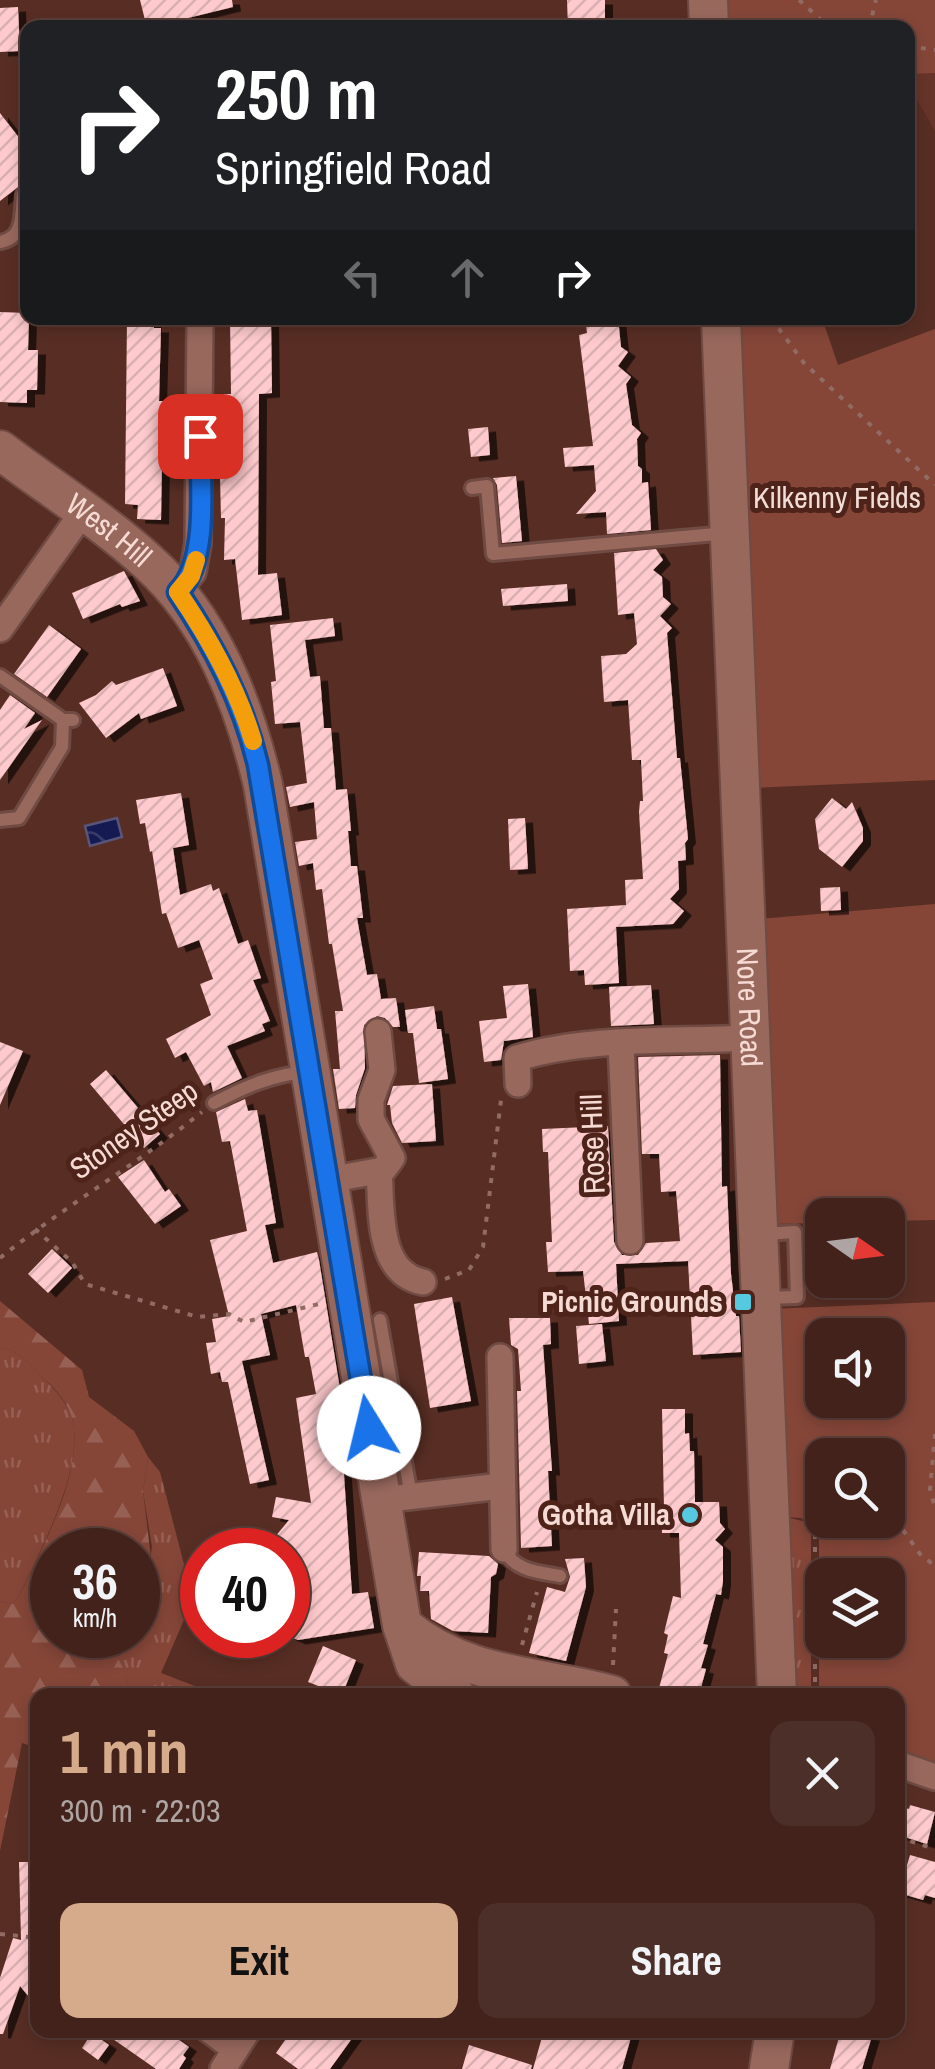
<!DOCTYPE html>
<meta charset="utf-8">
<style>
:root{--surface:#42221b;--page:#4c2f28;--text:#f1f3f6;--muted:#aea4a3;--line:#5a3f3a;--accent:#d6ab8b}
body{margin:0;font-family:"Archivo Narrow",sans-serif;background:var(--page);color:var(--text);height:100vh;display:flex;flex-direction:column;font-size:38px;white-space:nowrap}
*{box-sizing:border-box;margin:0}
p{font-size:32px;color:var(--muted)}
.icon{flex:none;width:55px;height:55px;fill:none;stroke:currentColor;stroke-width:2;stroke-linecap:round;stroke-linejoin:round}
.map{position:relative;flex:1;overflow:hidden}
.panel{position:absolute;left:30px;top:1688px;width:875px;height:350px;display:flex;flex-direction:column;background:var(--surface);border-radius:20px;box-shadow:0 5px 15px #0003,0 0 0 2px var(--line)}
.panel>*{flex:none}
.guide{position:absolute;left:20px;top:20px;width:895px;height:305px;border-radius:20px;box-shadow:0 5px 15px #0003,0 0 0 2px var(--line);background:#202124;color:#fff;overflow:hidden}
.needle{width:65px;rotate:104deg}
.tools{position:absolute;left:805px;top:1198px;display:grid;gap:20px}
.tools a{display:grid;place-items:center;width:100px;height:100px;border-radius:20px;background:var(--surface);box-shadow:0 5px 15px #0003,0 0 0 2px var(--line);font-size:50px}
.speed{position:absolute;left:30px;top:1528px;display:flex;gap:20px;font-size:50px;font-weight:700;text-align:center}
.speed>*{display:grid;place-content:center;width:130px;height:130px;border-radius:50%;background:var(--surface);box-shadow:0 5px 15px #0003,0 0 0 2px var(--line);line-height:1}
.speed small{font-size:25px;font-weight:400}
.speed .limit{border:15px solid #d22;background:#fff;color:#111}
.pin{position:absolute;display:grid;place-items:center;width:85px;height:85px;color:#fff;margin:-42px;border-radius:20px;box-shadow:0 5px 15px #0006}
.me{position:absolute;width:110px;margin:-55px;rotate:351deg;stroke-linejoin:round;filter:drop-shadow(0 0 8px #0008)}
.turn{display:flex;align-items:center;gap:35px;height:210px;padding:0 30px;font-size:45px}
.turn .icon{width:130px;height:130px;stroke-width:2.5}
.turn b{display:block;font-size:70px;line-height:85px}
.lanes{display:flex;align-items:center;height:95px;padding:0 30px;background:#0003;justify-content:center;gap:50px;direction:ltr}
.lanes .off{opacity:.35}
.round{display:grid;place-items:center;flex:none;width:105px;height:105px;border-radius:20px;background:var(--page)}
.headline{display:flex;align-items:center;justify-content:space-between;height:170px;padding:0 30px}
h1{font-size:60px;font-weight:700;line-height:75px;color:var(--accent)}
.button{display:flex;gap:20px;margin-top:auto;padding:20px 30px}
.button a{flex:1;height:115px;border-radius:20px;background:var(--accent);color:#111;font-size:40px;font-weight:700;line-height:115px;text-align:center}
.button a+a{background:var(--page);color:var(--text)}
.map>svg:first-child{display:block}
.built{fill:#673429}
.grass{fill:url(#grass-tufts)}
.forest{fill:url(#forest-firs)}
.green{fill:#854638;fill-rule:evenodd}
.water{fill:url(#water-waves);stroke:#595479;stroke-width:2.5}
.building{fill:url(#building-hatch);filter:url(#shadow)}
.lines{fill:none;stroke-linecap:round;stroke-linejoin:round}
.lane-casing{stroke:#704b43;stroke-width:18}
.street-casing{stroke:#704b43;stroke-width:30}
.secondary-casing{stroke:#704b43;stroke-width:42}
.path{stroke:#916c64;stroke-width:4;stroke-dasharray:5 8;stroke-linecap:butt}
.lane{stroke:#98685d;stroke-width:12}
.street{stroke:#98685d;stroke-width:25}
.secondary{stroke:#98685d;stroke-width:38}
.route-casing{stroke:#114b97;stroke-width:25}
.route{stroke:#1a73e8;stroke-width:18}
.slow{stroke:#f59e0b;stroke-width:18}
.poi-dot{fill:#56c9e1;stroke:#4d231a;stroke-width:4}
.labels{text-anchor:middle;stroke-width:10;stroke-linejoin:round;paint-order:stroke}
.park-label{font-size:30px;fill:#f2dcd6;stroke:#4d231a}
.street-label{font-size:30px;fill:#f6dad4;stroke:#4d231a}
.poi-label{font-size:30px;font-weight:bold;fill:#f6dad4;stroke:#4d231a;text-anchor:end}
</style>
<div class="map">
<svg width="935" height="2069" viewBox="0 0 935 2069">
<defs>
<pattern id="grass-tufts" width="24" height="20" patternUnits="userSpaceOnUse" patternTransform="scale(2.5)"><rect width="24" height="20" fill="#854638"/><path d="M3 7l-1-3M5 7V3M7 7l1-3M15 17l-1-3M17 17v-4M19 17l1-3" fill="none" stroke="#976054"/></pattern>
<pattern id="forest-firs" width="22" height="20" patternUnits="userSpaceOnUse" patternTransform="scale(2.5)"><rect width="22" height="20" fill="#854638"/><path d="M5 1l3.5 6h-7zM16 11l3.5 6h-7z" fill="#976054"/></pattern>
<pattern id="water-waves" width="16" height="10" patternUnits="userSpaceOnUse" patternTransform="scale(2.5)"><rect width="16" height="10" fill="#161a52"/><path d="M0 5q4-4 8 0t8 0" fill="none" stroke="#383b6a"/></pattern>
<pattern id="building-hatch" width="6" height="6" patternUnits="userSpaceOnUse" patternTransform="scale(2.5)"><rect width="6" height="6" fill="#fecacd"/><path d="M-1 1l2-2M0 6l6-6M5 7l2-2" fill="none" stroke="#daafb1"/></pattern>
<filter id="shadow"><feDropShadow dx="8" dy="4.5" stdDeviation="0" flood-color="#0009"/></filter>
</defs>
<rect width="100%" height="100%" fill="#582e24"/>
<!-- built -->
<path class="built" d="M 924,71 L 935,73 L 935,131 L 908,84 L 908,74 Z"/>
<!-- grass -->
<path class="grass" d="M 0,1348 C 19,1349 30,1365 43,1378 C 53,1387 66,1402 71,1415 C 88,1464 39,1553 18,1598 L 12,1604 L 0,1601 Z
M 148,1457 L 160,1472 L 193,1599 L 161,1673 L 218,1695 L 130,1695 L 126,1675 L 118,1658 L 133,1635 L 138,1635 L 152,1547 L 143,1491 Z
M 785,1517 L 811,1523 L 811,1695 L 805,1695 L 795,1686 Z"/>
<!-- forest -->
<path class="forest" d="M 0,1301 L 82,1370 L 89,1397 L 134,1431 L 148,1457 L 143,1491 L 153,1575 L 138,1629 L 138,1550 L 52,1550 L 52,1635 L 133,1635 L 118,1658 L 126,1674 L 130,1695 L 38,1695 L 37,1748 L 22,1743 L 0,1851 L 0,1601 L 12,1604 L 18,1598 C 40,1553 88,1465 71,1415 C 66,1401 54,1387 43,1378 C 30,1365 19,1349 0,1348 Z"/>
<!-- green -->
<path class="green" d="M 725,0 L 935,0 L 935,73 L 908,74 L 908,28 L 726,27 Z
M 732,318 L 822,318 L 838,365 L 935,329 L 935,780 L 752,788 Z
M 935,904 L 935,1220 L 888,1221 L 888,1215 L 822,1215 L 822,1223 L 767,1224 L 759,919 Z
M 935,1302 L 935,1766 L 898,1754 L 898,1695 L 819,1695 L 819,1527 L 801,1518 L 785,1517 L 771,1309 ZM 822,1335 L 888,1335 L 888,1400 L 822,1400 ZM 822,1455 L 888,1455 L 888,1520 L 822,1520 ZM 822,1575 L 888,1575 L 888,1640 L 822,1640 Z"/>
<!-- water -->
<path class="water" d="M 117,818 L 122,837 L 90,846 L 85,826 Z"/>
<!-- building -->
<path class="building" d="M 140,0 L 232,0 L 233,7 L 147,28 Z
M 567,0 L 605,0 L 605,28 L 568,28 Z
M 18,7 L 20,51 L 0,52 L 0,8 Z
M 0,113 L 20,139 L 28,133 L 28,161 L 19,168 L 27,180 L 0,201 Z
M 0,312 L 28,313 L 29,318 L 28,350 L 38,350 L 37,390 L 27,390 L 27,403 L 0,402 Z
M 127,318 L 153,318 L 154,328 L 161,328 L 159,401 L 163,401 L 161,520 L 137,519 L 138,505 L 125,504 Z
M 230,318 L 271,318 L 272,393 L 259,394 L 258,575 L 277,573 L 282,615 L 242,620 L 235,559 L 224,560 L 225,518 L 221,518 L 218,394 L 231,394 Z
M 585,318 L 618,318 L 621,347 L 628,352 L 618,366 L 631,377 L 626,384 L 632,425 L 641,433 L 637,439 L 638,466 L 642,469 L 642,483 L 648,482 L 651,530 L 607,534 L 606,512 L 576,514 L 596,491 L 594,465 L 565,467 L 563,448 L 593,446 L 579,335 L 587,333 Z
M 488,427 L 490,455 L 471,457 L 468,429 Z
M 516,476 L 522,541 L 502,543 L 497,485 L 493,478 Z
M 656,549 L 663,560 L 653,570 L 662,577 L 663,597 L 671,604 L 660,616 L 672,628 L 667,633 L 677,758 L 680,758 L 688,839 L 685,843 L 686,860 L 678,861 L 679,889 L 670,899 L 684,911 L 673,924 L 616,927 L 619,983 L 585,985 L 584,970 L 570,971 L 567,909 L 626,905 L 625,880 L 643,879 L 639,812 L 640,801 L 643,801 L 641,760 L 632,760 L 628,700 L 604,702 L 601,656 L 626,654 L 637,644 L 634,613 L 618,615 L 614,553 Z
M 124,571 L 140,601 L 122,607 L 120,604 L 83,619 L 72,593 Z
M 567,584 L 568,601 L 503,606 L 501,589 Z
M 333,618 L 335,636 L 305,640 L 310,677 L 320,676 L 324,728 L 331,728 L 336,790 L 347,789 L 351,831 L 348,831 L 351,866 L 357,866 L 363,918 L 357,918 L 367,975 L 377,974 L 381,999 L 396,998 L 400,1027 L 393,1027 L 385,1018 L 377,1016 L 364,1025 L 365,1068 L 356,1095 L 355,1108 L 339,1109 L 333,1069 L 340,1069 L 335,1011 L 343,1011 L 332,944 L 329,944 L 322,889 L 316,890 L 313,863 L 299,866 L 295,842 L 317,839 L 314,802 L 290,807 L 286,787 L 307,783 L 300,722 L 275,724 L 271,682 L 276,681 L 270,625 Z
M 49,625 L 81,649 L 47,697 L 14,674 Z
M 163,668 L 177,706 L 141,719 L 139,713 L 106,738 L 79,703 L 96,695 L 112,681 L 116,685 Z
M 10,695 L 35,713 L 24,729 L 42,720 L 0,780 L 0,710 Z
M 181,793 L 189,845 L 173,848 L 180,895 L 211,884 L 213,891 L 219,888 L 238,944 L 248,940 L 261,978 L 253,980 L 270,1021 L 262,1024 L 265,1031 L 227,1046 L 242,1078 L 213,1092 L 211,1082 L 204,1086 L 186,1052 L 175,1058 L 166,1039 L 211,1015 L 200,984 L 213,979 L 199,940 L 178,948 L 166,913 L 162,914 L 152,851 L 150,852 L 145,823 L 140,824 L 136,800 Z
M 832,798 L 846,809 L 852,802 L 863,828 L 863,841 L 842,867 L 819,849 L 815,819 Z
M 525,818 L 528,869 L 510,870 L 508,819 Z
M 840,887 L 841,910 L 821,911 L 820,888 Z
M 528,984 L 533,1037 L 504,1041 L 501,1060 L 484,1062 L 479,1021 L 507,1018 L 503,986 Z
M 651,985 L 654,1024 L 611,1026 L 609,987 Z
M 434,1006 L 437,1029 L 441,1029 L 448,1079 L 419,1083 L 413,1033 L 408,1033 L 405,1010 Z
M 0,1042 L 23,1051 L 0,1105 Z
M 720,1055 L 722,1187 L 727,1186 L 731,1274 L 736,1316 L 739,1316 L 741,1352 L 693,1355 L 688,1261 L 616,1264 L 619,1321 L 589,1324 L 583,1271 L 548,1272 L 546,1242 L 552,1242 L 551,1220 L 548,1152 L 543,1152 L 542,1129 L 608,1126 L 614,1242 L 622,1255 L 638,1255 L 646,1243 L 680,1241 L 676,1191 L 661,1192 L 659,1154 L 642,1154 L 638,1057 Z
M 106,1070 L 160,1134 L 144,1148 L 90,1084 Z
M 432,1084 L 436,1141 L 402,1143 L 392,1123 L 390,1105 L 387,1105 L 393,1086 Z
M 245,1099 L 248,1111 L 257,1110 L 261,1133 L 276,1223 L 265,1225 L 273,1263 L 317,1252 L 319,1260 L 349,1444 L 342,1445 L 352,1594 L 368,1592 L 374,1628 L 298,1640 L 288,1636 L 288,1550 L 264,1550 L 289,1520 L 272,1517 L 276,1497 L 311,1503 L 296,1398 L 316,1394 L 309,1357 L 305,1357 L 296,1305 L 261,1314 L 270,1355 L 242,1361 L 269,1480 L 250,1484 L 228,1382 L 222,1382 L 220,1372 L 211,1374 L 206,1343 L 216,1342 L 212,1319 L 229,1316 L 210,1240 L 247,1231 L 230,1141 L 222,1142 L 216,1112 Z
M 144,1160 L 165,1192 L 169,1189 L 181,1206 L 155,1224 L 118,1177 Z
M 52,1249 L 72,1268 L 48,1293 L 28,1274 Z
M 452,1297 L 471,1401 L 430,1408 L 414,1304 Z
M 509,1318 L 550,1318 L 551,1344 L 543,1345 L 552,1471 L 548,1471 L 552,1546 L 521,1548 L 517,1391 L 521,1391 L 518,1349 L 511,1345 Z
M 602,1324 L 606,1361 L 579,1364 L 576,1326 Z
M 662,1409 L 685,1409 L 685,1434 L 689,1433 L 690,1451 L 694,1451 L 695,1502 L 719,1502 L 720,1523 L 725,1529 L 715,1540 L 723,1547 L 723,1581 L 721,1595 L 716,1594 L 703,1644 L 708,1645 L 701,1668 L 706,1669 L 699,1695 L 658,1692 L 668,1654 L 664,1653 L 668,1635 L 664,1633 L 673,1596 L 681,1598 L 679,1533 L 662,1533 L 661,1509 L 664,1509 Z
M 419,1552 L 489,1556 L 498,1564 L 496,1574 L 491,1577 L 488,1633 L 453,1631 L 431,1619 L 429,1591 L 420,1591 L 421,1576 L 417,1576 Z
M 584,1558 L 586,1587 L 566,1661 L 529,1653 L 547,1587 L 565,1592 L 570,1577 L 565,1559 Z
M 323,1646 L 356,1660 L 342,1695 L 308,1682 Z
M 898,1805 L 909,1809 L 910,1805 L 935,1812 L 927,1844 L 898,1835 Z
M 910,1855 L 935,1862 L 935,1898 L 925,1895 L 923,1900 L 899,1893 Z
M 19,1862 L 38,1862 L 38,2008 L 20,1986 L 3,2034 L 0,2034 L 0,1978 L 13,1938 L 21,1940 Z
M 100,2030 L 165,2030 L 189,2047 L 183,2055 L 186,2058 L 179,2069 L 156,2069 Z
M 292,2030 L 358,2030 L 330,2069 L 298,2069 L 276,2053 Z
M 544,2030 L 633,2030 L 622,2069 L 533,2069 Z
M 841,2030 L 872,2036 L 862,2069 L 830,2069 Z
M 92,2033 L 109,2045 L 98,2060 L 82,2048 Z
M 469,2045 L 532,2065 L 531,2069 L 462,2069 Z"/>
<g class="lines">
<defs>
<path id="lane" d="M 0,242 C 24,238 21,215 23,195
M 472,488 L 487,486 L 493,554 L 727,533
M 0,676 L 63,720 L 73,720
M 0,820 L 19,818 L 62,747 L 63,720
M 214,1103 C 244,1087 274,1074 308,1072
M 762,1298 L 797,1297 L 795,1232 L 764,1234
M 380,1320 L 411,1496
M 504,1549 C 514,1571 539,1572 560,1576"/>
<path id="street" d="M 177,592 L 193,572 L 198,543 L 200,318
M 0,629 L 83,512
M 621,1044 L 630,1241
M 518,1084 L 517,1058 C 590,1036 673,1042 748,1038
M 379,1171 C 382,1209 376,1273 423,1282
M 328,1180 L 383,1170 L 392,1158 L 371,1119 L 371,1100 L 382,1070 L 378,1032
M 500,1357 L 504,1549
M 381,1500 L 501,1486
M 898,1764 L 935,1777
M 209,2030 L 235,2049
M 223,2069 L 248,2030"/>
<g id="secondary">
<path d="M 708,0 L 709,28"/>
<path id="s1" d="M 721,318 L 777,1695"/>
<path id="s2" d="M 0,450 C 49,487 103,521 148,562 C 212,619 244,704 263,785 L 402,1625 L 415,1664 L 455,1695"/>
<path d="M 404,1627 C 466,1678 537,1675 612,1695"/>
<path d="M 769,2069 L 775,2030"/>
</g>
</defs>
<!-- lane casing -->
<use href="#lane" class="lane-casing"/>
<!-- street casing -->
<use href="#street" class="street-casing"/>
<!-- secondary casing -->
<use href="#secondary" class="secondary-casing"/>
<!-- path -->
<path class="path" d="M 799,0 L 830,28
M 869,28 L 876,0
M 908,46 L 935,50
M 771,318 L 804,363 L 935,485
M 35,1229 L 72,1262 L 85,1284 L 198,1317 L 229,1314 L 244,1322 L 319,1304
M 0,1258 C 65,1206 137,1164 202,1112
M 445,1279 L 469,1270 L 483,1247 L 501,1100
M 935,1434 L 930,1489 L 935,1508
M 888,1509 L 920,1554 L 935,1566
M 522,1645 L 537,1592
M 613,1665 L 616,1609
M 815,1695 L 815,1529 L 822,1511
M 898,1837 L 935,1849
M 0,1934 L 38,1938"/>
<!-- lane -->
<use href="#lane" class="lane"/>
<!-- street -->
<use href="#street" class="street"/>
<!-- secondary -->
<use href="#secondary" class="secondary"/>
</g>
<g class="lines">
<defs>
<path id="route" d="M 200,436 C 200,479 210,561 178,592 C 214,646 243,701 258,765 L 369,1428"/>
</defs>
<!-- route casing -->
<use href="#route" class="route-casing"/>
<!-- route -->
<use href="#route" class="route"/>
<!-- slow -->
<path class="slow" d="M 196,560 L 191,576 L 178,592 C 210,639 237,687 253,741"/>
</g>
<!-- markers -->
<g class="poi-dot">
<rect x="733" y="1292" width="20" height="20" rx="5"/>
<circle cx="690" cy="1515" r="10"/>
</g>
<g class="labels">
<!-- park labels -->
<g class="park-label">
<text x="837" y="508">Kilkenny Fields</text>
</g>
<!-- street labels -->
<g class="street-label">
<text dy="10" stroke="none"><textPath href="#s2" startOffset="135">West Hill</textPath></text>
<text dy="10" stroke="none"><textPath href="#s1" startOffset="690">Nore Road</textPath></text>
<text transform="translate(134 1130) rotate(-35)" y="10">Stoney Steep</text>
<text transform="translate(593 1144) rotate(-92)" y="10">Rose Hill</text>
</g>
<!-- poi labels -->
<g class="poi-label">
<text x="723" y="1312">Picnic Grounds</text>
<text x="670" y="1525">Gotha Villa</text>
</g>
</g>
</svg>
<div class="tools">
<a><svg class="needle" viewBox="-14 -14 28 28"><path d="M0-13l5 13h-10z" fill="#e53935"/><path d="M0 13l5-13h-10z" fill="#aea4a3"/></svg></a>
<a><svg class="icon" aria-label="sound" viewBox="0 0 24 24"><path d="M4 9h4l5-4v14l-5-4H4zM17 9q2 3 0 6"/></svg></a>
<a><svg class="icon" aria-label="search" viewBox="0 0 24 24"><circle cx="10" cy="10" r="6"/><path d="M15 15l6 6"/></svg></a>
<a><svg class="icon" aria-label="layers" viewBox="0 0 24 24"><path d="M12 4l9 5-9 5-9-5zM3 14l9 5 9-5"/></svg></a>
</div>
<div class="speed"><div>36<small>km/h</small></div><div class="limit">40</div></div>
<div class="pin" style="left:200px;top:436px;background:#d93025"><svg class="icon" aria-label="arrive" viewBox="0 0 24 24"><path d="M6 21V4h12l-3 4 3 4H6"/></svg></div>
<svg class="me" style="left:369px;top:1428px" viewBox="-20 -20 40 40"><circle r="19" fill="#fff"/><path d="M0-13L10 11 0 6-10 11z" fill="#1a73e8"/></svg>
<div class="guide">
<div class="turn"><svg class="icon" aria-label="right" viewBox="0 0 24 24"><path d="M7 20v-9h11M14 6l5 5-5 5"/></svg><div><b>250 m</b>Springfield Road</div></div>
<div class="lanes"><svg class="icon off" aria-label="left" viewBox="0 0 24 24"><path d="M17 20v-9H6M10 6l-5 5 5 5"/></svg><svg class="icon off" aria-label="ahead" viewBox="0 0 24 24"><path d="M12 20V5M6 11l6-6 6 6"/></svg><svg class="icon" aria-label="right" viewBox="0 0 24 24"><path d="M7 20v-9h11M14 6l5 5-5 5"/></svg></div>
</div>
<section class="panel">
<div class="headline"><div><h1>1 min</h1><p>300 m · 22:03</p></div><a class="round"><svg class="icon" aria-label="close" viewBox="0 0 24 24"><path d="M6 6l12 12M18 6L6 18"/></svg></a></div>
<div class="button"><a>Exit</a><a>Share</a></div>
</section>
</div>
